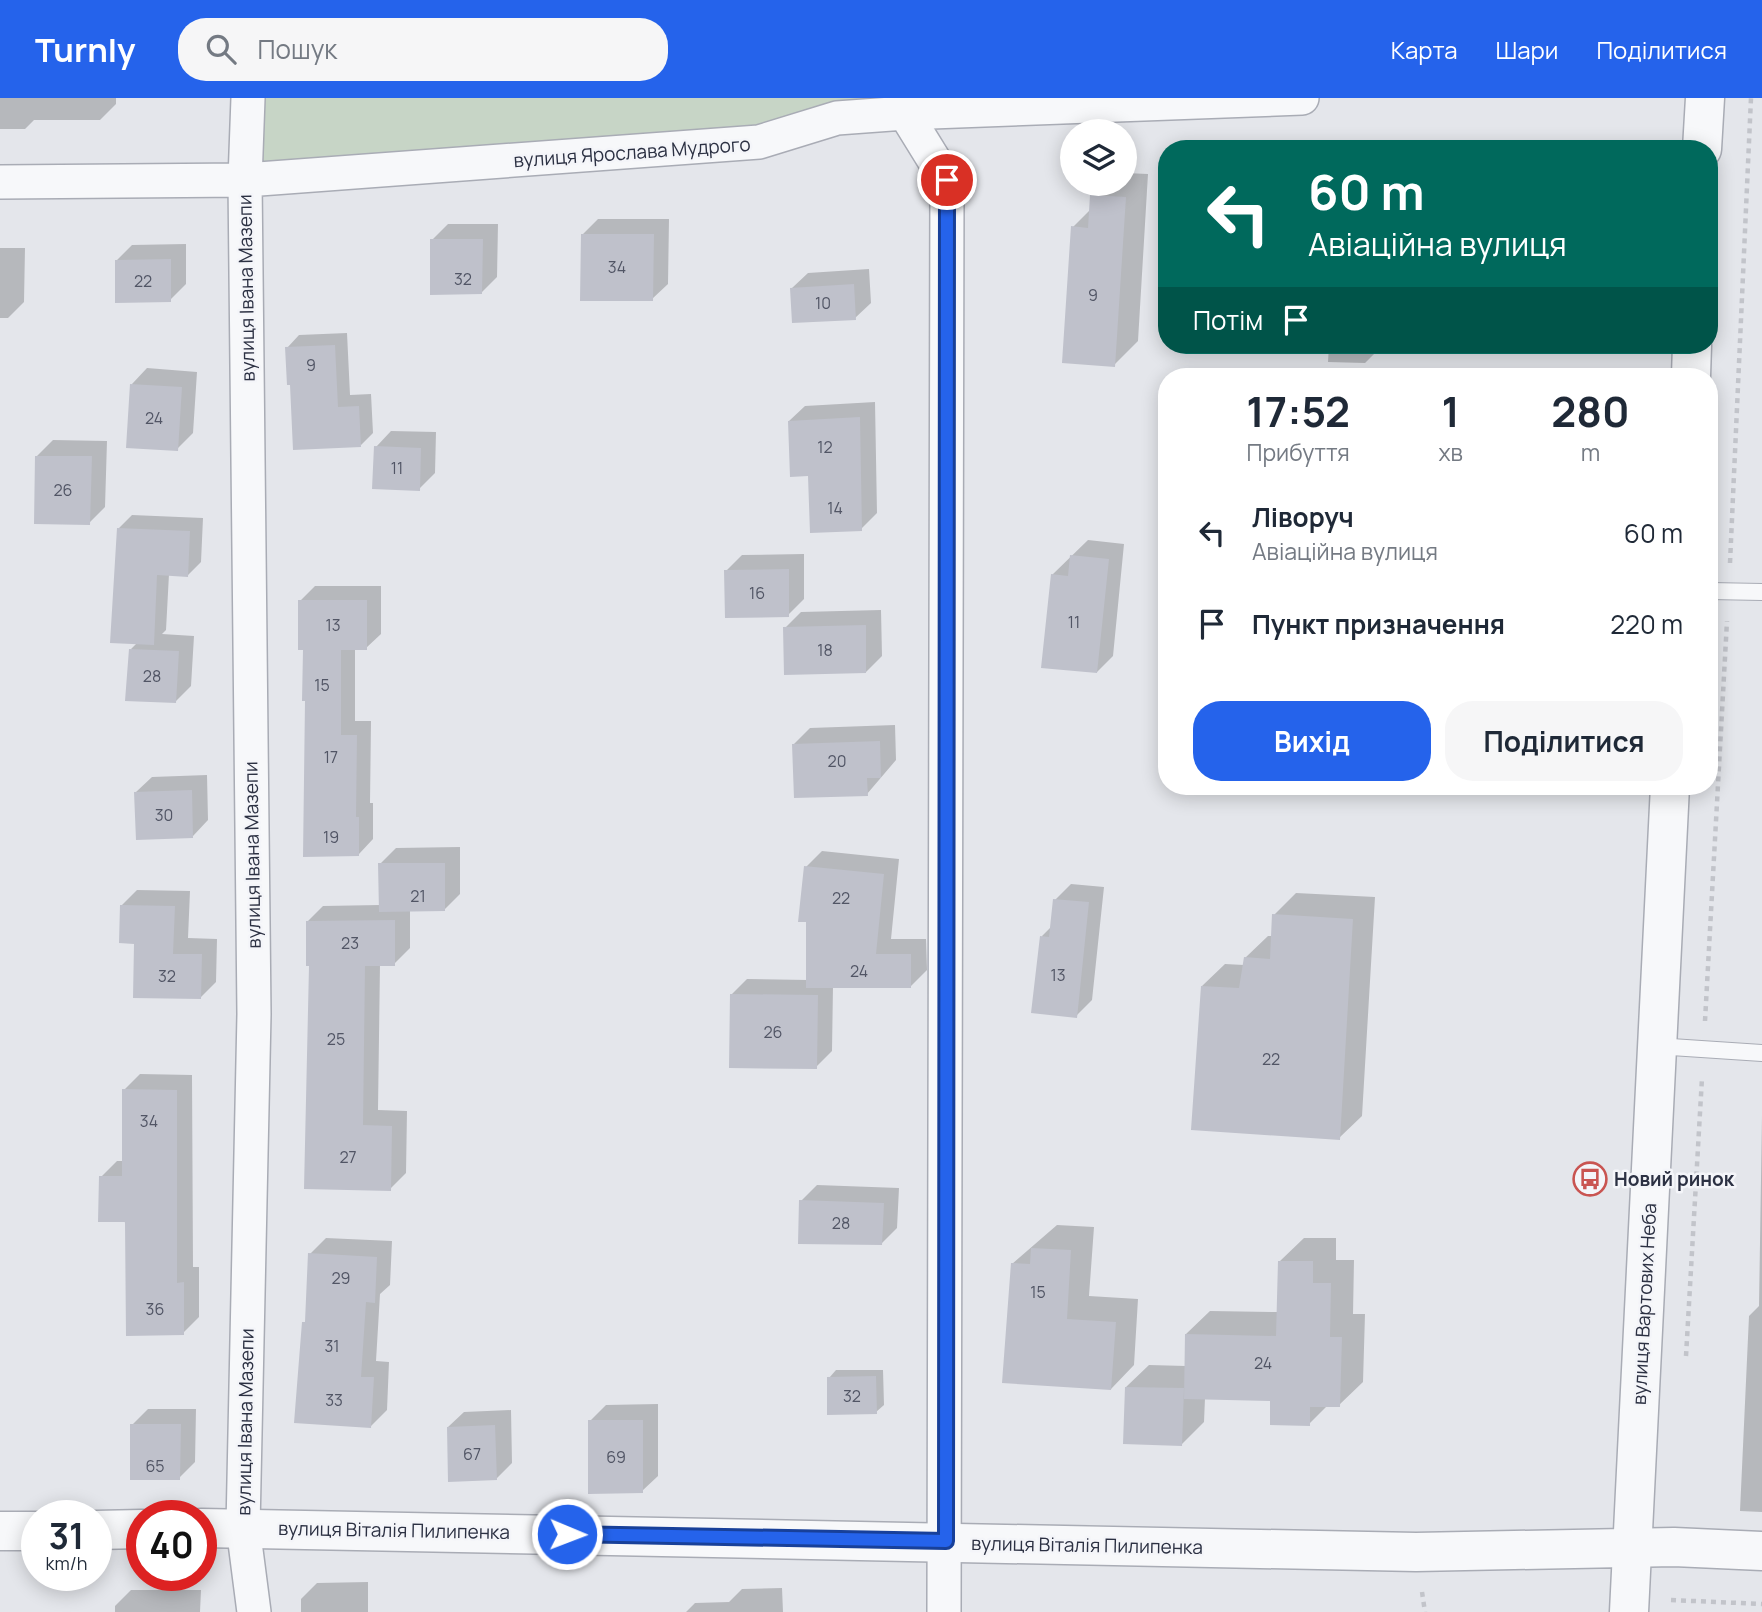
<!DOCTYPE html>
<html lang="uk">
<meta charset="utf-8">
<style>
:root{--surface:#fff;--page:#f6f6f7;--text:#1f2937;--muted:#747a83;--accent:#2563eb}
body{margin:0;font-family:Manrope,sans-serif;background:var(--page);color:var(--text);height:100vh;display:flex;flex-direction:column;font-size:26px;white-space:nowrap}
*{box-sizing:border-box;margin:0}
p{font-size:23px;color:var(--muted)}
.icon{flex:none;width:38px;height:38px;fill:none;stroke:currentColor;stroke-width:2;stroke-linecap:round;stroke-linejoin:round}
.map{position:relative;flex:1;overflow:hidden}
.sheet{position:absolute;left:1158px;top:270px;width:560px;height:427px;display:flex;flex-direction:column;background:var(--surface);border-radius:28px;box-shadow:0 4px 18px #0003}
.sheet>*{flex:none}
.top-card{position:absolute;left:1158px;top:42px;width:560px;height:214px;border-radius:28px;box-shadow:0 4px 18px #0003;background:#00695c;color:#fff;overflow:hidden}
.fabs{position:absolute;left:1060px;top:21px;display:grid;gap:14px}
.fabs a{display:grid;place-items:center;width:77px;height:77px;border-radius:50%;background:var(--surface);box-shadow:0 4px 18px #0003;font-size:35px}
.speed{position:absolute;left:21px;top:1402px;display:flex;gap:14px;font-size:35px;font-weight:700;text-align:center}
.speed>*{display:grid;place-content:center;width:91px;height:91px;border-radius:50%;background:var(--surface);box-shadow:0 4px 18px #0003;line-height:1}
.speed small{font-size:18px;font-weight:400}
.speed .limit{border:10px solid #d22;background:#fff;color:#111}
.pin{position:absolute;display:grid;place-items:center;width:60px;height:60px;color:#fff;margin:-30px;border:4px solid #fff;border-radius:50%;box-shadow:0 2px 7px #0007}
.me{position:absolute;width:77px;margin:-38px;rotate:91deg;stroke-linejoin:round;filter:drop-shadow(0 0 5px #0008)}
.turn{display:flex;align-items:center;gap:24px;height:147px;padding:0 35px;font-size:32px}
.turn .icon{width:91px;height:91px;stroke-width:2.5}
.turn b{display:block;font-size:49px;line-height:60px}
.then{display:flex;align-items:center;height:66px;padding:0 35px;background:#0003;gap:14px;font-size:26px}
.eta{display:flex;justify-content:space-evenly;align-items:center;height:119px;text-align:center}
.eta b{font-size:42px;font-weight:700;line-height:49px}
.primary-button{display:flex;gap:14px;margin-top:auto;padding:14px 35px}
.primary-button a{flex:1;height:80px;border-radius:28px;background:var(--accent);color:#fff;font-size:28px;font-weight:700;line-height:80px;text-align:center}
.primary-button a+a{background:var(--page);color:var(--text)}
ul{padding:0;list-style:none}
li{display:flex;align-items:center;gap:21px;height:91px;padding:0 35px}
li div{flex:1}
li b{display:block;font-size:26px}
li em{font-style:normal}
header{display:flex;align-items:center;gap:42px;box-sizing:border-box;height:98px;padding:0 35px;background:var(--accent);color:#fff}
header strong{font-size:33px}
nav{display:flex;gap:38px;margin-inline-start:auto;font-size:24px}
.search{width:490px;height:63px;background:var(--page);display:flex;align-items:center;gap:18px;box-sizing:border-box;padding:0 24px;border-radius:28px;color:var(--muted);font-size:26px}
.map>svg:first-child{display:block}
.green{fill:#c7d5c6}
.shadow{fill:#0003}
.building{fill:#bfc1cb}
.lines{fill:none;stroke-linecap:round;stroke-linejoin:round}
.service-casing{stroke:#a9acb5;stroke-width:18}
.minor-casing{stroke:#a9acb5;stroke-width:36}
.tertiary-casing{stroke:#a9acb5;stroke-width:41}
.path{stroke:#c2c4ca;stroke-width:4.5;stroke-dasharray:5 5;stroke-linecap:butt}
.service{stroke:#f7f8fa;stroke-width:16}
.minor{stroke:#f7f8fa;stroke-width:33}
.tertiary{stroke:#f7f8fa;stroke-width:38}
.route-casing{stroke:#184099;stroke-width:18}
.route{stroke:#2563eb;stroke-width:12}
.labels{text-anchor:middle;stroke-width:5;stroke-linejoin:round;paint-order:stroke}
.number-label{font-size:16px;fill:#515565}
.street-label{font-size:19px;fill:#2c3143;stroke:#f4f5f9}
.poi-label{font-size:19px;font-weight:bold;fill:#2c3143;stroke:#f4f5f9;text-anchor:start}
</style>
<header>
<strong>Turnly</strong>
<div class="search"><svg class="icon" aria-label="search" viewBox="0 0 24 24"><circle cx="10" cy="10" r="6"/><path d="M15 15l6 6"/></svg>Пошук</div>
<nav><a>Карта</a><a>Шари</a><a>Поділитися</a></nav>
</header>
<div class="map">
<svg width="1762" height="1514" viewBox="0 0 1762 1514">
<rect width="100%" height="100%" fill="#e4e6eb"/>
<!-- green -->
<path class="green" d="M 261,0 L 874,0 L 833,7 L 755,30 L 257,68 Z"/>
<!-- shadow -->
<path class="shadow" d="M 0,0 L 116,0 L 116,6 L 100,22 L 34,22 L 25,31 L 0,31 Z
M 1125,75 L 1148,76 L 1138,243 L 1114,267 L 1073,129 L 1091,111 L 1092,98 L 1104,86 L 1125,86 Z
M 598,121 L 669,121 L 668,186 L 652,201 L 583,136 Z
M 448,126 L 498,126 L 497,179 L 481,195 L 432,142 Z
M 186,146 L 186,186 L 170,202 L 116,163 L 132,147 Z
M 0,150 L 25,150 L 24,204 L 8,220 L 0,220 Z
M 869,171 L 871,205 L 855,220 L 792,190 L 808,175 Z
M 347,235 L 350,297 L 371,296 L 373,335 L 361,347 L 292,285 L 287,250 L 299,237 Z
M 1329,247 L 1399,247 L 1390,256 L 1375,255 L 1365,265 L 1328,264 Z
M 147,270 L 197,274 L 193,335 L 177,351 L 132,286 Z
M 875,304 L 877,415 L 861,431 L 810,376 L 789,323 L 805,308 Z
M 391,333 L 436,334 L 435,375 L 419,391 L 376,349 Z
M 53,342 L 107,343 L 105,409 L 89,425 L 37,358 Z
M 132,417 L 203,420 L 201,464 L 188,477 L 169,476 L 166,532 L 162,536 L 194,538 L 191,588 L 175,604 L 131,551 L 137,545 L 119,430 Z
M 1088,442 L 1124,446 L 1113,558 L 1097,574 L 1052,477 Z
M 804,456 L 804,501 L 788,517 L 726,473 L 742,457 Z
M 315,488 L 381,488 L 381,536 L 366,550 L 355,551 L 355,623 L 371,623 L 370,705 L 373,705 L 373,741 L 359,756 L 307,601 L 300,503 Z
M 881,512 L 882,558 L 866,574 L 785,530 L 801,514 Z
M 895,627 L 896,662 L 867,696 L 794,646 L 810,630 Z
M 207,677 L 208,722 L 193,738 L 136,694 L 152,679 Z
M 460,749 L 460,796 L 444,812 L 410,812 L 410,850 L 394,866 L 380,866 L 378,1012 L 407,1013 L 406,1075 L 390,1091 L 306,1089 L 311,867 L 307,824 L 323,808 L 380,807 L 380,766 L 396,750 Z
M 822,753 L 899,761 L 891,841 L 926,841 L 927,872 L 911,888 L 833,888 L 832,953 L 816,969 L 731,897 L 747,881 L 808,882 L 806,769 Z
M 1071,786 L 1104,789 L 1092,902 L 1076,918 L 1042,838 L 1052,828 L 1055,802 Z
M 137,792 L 190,793 L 188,840 L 217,841 L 216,884 L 200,900 L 136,844 L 121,808 Z
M 1296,795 L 1375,799 L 1362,1018 L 1339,1040 L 1202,888 L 1225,866 L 1244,867 L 1245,860 L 1268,838 L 1273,838 L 1274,817 Z
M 140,976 L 192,977 L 193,1169 L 199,1169 L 199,1219 L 183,1235 L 101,1079 L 117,1063 L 124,1063 L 124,992 Z
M 1762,1017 L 1762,1414 L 1740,1413 L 1749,1218 L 1759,1208 Z
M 817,1087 L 899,1090 L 897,1130 L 881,1146 L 801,1103 Z
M 1057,1127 L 1094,1129 L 1089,1198 L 1138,1201 L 1134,1267 L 1111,1291 L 1012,1166 Z
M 326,1140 L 392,1143 L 390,1187 L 380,1196 L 376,1263 L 389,1264 L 387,1312 L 371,1328 L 304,1225 L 307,1222 L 310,1156 Z
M 1304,1140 L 1336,1140 L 1336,1162 L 1354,1162 L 1353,1216 L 1365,1216 L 1363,1284 L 1339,1307 L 1328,1307 L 1309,1326 L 1272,1302 L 1205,1300 L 1204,1324 L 1182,1346 L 1126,1289 L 1149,1267 L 1186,1268 L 1186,1236 L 1210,1213 L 1278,1214 L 1280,1163 Z
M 836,1272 L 883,1272 L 884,1307 L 876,1314 L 829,1280 Z
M 658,1306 L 658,1378 L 642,1393 L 590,1323 L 606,1307 Z
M 148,1311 L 196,1311 L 195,1364 L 179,1380 L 132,1327 Z
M 511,1312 L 512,1365 L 496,1381 L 448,1329 L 464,1314 Z
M 368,1484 L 368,1514 L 301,1514 L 301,1501 L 317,1485 Z
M 782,1490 L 783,1514 L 686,1514 L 695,1505 L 729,1504 L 742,1491 Z
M 131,1492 L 201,1492 L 200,1514 L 115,1514 L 115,1508 Z"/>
<!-- building -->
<path class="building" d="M 1090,97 L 1126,99 L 1115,269 L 1062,265 L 1071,128 L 1088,130 Z
M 581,136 L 654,136 L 653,203 L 580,203 Z
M 430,141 L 483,141 L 482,196 L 430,197 Z
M 171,161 L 171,204 L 115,205 L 115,162 Z
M 854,186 L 856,222 L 792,225 L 790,190 Z
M 335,247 L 338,309 L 359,308 L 361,349 L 293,352 L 290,287 L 287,287 L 285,249 Z
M 130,286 L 182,289 L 178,353 L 126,350 Z
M 860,319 L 862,433 L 810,435 L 808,378 L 790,379 L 788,323 Z
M 374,348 L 421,350 L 420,393 L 372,391 Z
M 35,358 L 92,358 L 90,427 L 34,426 Z
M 117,430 L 190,433 L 188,479 L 157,477 L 154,547 L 110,545 Z
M 1070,457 L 1109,461 L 1097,575 L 1041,570 L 1051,476 L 1068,478 Z
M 789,471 L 789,519 L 725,520 L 724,472 Z
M 298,502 L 367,502 L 367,552 L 341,552 L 341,637 L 357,637 L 356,719 L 359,719 L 359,758 L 303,759 L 305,603 L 302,603 L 303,552 L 298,552 Z
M 866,527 L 866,575 L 784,577 L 783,529 Z
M 129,551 L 179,553 L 176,605 L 125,603 Z
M 880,643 L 881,680 L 867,680 L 868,698 L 794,700 L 792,646 Z
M 192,692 L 193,740 L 136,742 L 134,694 Z
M 378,765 L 445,765 L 445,813 L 379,814 Z
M 804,768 L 884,776 L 876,856 L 911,856 L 911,890 L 806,890 L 806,824 L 798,824 Z
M 1053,801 L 1089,804 L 1077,920 L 1031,915 L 1040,838 L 1049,839 Z
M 120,807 L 175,808 L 173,856 L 202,856 L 201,901 L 133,900 L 134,846 L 119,845 Z
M 1272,816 L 1353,821 L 1340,1042 L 1191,1032 L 1201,888 L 1239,890 L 1244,859 L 1270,861 Z
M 395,822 L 395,868 L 365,868 L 363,1027 L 392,1028 L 391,1093 L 304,1091 L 309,868 L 306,868 L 306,823 Z
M 730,896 L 818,897 L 817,971 L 729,970 Z
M 122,991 L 177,992 L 177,1185 L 184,1184 L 184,1237 L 126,1238 L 125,1124 L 98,1124 L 99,1078 L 122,1078 Z
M 799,1102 L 884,1105 L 882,1147 L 798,1146 Z
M 1031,1150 L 1071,1152 L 1067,1221 L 1116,1224 L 1111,1292 L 1002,1285 L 1011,1165 L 1030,1166 Z
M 308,1155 L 377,1159 L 375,1205 L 366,1204 L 361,1279 L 374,1279 L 371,1330 L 294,1325 L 302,1224 L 305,1224 Z
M 1278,1163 L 1313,1163 L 1313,1185 L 1331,1185 L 1330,1239 L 1342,1239 L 1340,1309 L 1310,1309 L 1310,1328 L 1270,1327 L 1270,1303 L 1184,1301 L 1185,1236 L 1276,1238 Z
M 876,1278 L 877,1316 L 827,1317 L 827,1279 Z
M 1125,1289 L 1184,1290 L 1182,1348 L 1123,1346 Z
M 588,1322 L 643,1322 L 643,1395 L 588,1396 Z
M 130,1326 L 181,1326 L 180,1382 L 130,1382 Z
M 495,1327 L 497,1382 L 448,1384 L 447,1329 Z"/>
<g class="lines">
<defs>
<path id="service" d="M 1710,493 L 1762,494
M 1656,948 L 1762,955"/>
<path id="minor" d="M 248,0 L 245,82 L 254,916 L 243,1429 L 254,1514
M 902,0 L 905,15 L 947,83 L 944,1514
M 0,84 L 245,82 L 759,44 L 837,20 L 905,15 L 1302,0"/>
<path id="tertiary" d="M 1702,51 L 1705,0
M 1691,278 L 1692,247
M 201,1430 L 1416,1454 L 1674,1449 L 1762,1453
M 96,1432 L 142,1431
M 0,1433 L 37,1433
M 1629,1514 L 1670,688"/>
</defs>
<!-- service casing -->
<use href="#service" class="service-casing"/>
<!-- minor casing -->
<use href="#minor" class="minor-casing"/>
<!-- tertiary casing -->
<use href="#tertiary" class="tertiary-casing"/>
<!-- path -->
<path class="path" d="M 1730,465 L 1751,0
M 1705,923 L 1727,523
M 1686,1258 L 1702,980
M 1422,1494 L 1425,1514
M 1671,1502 L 1762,1506"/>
<!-- service -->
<use href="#service" class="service"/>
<!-- minor -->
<use href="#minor" class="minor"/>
<!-- tertiary -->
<use href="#tertiary" class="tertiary"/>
</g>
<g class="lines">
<defs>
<path id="route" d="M 567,1436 L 946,1443 L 947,82"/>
</defs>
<!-- route casing -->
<use href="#route" class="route-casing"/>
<!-- route -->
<use href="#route" class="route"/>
</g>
<!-- icons -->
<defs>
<symbol id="bus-ring" viewBox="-11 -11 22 22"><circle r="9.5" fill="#f4f5f9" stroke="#c95451" stroke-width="1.5"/><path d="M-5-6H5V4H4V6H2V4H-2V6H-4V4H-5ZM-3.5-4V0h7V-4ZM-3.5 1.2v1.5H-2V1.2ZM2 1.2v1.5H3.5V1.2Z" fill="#c95451"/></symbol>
</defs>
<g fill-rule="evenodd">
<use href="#bus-ring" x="1571" y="1062" width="38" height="38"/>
</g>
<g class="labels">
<!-- number labels -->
<g class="number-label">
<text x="617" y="175">34</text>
<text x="463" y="187">32</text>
<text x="143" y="189">22</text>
<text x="1093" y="203">9</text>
<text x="823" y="211">10</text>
<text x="311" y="273">9</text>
<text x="154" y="326">24</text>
<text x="825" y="355">12</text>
<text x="397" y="376">11</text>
<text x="63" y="398">26</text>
<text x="835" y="416">14</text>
<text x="757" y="501">16</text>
<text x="1074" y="530">11</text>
<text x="333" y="533">13</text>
<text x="825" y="558">18</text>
<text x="152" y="584">28</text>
<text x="322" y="593">15</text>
<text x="331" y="665">17</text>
<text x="837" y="669">20</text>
<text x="164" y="723">30</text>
<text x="331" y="745">19</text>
<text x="418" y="804">21</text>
<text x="841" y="806">22</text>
<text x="350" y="851">23</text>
<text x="859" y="879">24</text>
<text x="1058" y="883">13</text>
<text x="167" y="884">32</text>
<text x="773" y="940">26</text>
<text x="336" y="947">25</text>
<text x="1271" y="967">22</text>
<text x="149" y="1029">34</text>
<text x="348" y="1065">27</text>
<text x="841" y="1131">28</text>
<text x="341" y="1186">29</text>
<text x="1038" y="1200">15</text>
<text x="155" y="1217">36</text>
<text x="332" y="1254">31</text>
<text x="1263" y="1271">24</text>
<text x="852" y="1304">32</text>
<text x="334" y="1308">33</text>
<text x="472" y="1362">67</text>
<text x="616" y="1365">69</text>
<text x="155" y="1374">65</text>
</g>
<!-- street labels -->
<g class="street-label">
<text transform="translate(632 54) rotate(-4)" y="7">вулиця Ярослава Мудрого</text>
<text transform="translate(246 190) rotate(-91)" y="7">вулиця Івана Мазепи</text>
<text transform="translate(252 757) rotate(-91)" y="7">вулиця Івана Мазепи</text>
<text transform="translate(1644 1206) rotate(-87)" y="7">вулиця Вартових Неба</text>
<text transform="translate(245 1324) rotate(-89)" y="7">вулиця Івана Мазепи</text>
<text transform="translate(394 1432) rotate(1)" y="7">вулиця Віталія Пилипенка</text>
<text transform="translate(1087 1447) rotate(1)" y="7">вулиця Віталія Пилипенка</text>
</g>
<!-- poi labels -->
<g class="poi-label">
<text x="1614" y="1088">Новий ринок</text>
</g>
</g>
</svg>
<div class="fabs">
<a><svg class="icon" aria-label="layers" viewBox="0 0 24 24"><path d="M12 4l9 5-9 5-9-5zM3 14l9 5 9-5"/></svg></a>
</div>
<div class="speed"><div>31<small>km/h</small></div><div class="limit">40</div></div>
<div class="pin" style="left:947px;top:82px;background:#d93025"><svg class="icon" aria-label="arrive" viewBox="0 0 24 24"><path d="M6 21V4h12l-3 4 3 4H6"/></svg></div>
<svg class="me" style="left:567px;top:1436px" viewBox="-20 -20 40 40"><circle r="17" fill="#2563eb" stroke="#fff" stroke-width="3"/><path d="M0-11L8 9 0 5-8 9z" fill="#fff"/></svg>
<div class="top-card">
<div class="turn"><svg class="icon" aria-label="left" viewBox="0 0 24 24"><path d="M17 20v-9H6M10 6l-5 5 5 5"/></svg><div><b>60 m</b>Авіаційна вулиця</div></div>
<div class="then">Потім<svg class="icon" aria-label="arrive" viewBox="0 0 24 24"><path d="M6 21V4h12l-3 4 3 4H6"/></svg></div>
</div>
<section class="sheet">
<div class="eta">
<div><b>17:52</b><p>Прибуття</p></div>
<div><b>1</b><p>хв</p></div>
<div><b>280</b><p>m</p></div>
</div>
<ul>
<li><svg class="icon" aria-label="left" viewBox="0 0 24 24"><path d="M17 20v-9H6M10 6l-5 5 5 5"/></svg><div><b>Ліворуч</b><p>Авіаційна вулиця</p></div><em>60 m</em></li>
<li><svg class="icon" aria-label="arrive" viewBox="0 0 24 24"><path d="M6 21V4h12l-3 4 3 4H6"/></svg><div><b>Пункт призначення</b></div><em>220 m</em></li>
</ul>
<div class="primary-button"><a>Вихід</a><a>Поділитися</a></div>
</section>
</div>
